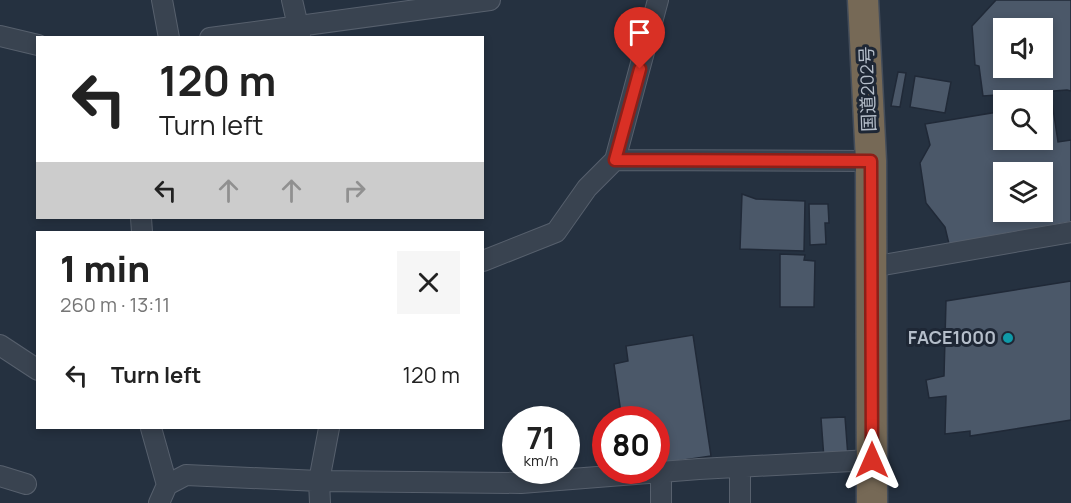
<!DOCTYPE html>
<meta charset="utf-8">
<style>
:root{--surface:#fff;--page:#f6f6f6;--text:#222;--muted:#767676}
body{margin:0;font-family:Manrope,"Noto Sans JP",sans-serif;background:var(--page);color:var(--text);height:100vh;display:flex;flex-direction:column;font-size:22px;white-space:nowrap}
*{box-sizing:border-box;margin:0}
p{font-size:20px;color:var(--muted)}
.icon{flex:none;width:33px;height:33px;fill:none;stroke:currentColor;stroke-width:2;stroke-linecap:round;stroke-linejoin:round}
.map{position:relative;flex:1;overflow:hidden}
.drawer{position:absolute;left:36px;top:231px;width:448px;height:198px;display:flex;flex-direction:column;background:var(--surface);border-radius:0px;box-shadow:0 3px 9px #0003}
.drawer>*{flex:none}
.top-card{position:absolute;left:36px;top:36px;width:448px;height:183px;border-radius:0px;box-shadow:0 3px 9px #0003;background:#fff;color:var(--text);overflow:hidden}
.buttons{position:absolute;left:993px;top:18px;display:grid;gap:12px}
.buttons a{display:grid;place-items:center;width:60px;height:60px;border-radius:0px;background:var(--surface);box-shadow:0 3px 9px #0003;font-size:30px}
.speed{position:absolute;left:502px;top:406px;display:flex;gap:12px;font-size:30px;font-weight:700;text-align:center}
.speed>*{display:grid;place-content:center;width:78px;height:78px;border-radius:50%;background:var(--surface);box-shadow:0 3px 9px #0003;line-height:1}
.speed small{font-size:15px;font-weight:400}
.speed .limit{border:9px solid #d22;background:#fff;color:#111}
.pin{position:absolute;display:grid;place-items:center;width:51px;height:51px;color:#fff;margin:-62px -26px;border-radius:50% 50% 50% 0;rotate:-45deg;box-shadow:0 0 6px #0007}
.pin .icon{rotate:45deg}
.me{position:absolute;width:66px;margin:-33px;rotate:0deg;stroke-linejoin:round;filter:drop-shadow(0 0 4px #0008)}
.turn{display:flex;align-items:center;gap:21px;height:126px;padding:0 24px;font-size:27px}
.turn .icon{width:78px;height:78px;stroke-width:2.5}
.turn b{display:block;font-size:42px;line-height:51px}
.lanes{display:flex;align-items:center;height:57px;padding:0 24px;background:#0003;justify-content:center;gap:30px;direction:ltr}
.lanes .off{opacity:.35}
.round{display:grid;place-items:center;flex:none;width:63px;height:63px;border-radius:0px;background:var(--page)}
.head{display:flex;align-items:center;justify-content:space-between;height:102px;padding:0 24px}
h1{font-size:36px;font-weight:800;line-height:45px}
ul{padding:0;list-style:none}
li{display:flex;align-items:center;gap:18px;height:84px;padding:0 24px}
li div{flex:1}
li b{display:block;font-size:22px}
li em{font-style:normal}
.map>svg:first-child{display:block}
.building{fill:#4b5869;stroke:#202937;stroke-width:1.5;fill-rule:evenodd}
.lines{fill:none;stroke-linecap:round;stroke-linejoin:round}
.minor-casing{stroke:#57606d;stroke-width:22}
.highway-casing{stroke:#444d5a;stroke-width:33}
.minor{stroke:#394350;stroke-width:20}
.highway{stroke:#766956;stroke-width:30}
.route-casing{stroke:#8d1f18;stroke-width:15}
.route{stroke:#d93025;stroke-width:10}
.culture-dot{fill:#0f9aa8;stroke:#1e2735;stroke-width:2}
.labels{text-anchor:middle;stroke-width:6;stroke-linejoin:round;paint-order:stroke}
.street-label{font-size:18px;fill:#b5beca;stroke:#1e2735}
.poi-label{font-size:18px;font-weight:bold;fill:#b5beca;stroke:#1e2735;text-anchor:end}
</style>
<div class="map">
<svg width="1071" height="503" viewBox="0 0 1071 503">
<rect width="100%" height="100%" fill="#253140"/>
<!-- building -->
<path class="building" d="M 996,0 L 1071,0 L 1071,91 L 1067,90 L 983,96 L 979,66 L 975,65 L 972,26 ZM 1004,28 L 1042,28 L 1042,68 L 1004,68 Z
M 898,72 L 906,73 L 900,107 L 891,106 Z
M 915,76 L 951,82 L 945,113 L 910,107 Z
M 1052,102 L 1058,142 L 1071,140 L 1071,222 L 949,244 L 945,227 L 926,203 L 920,163 L 930,145 L 925,124 L 1004,111 L 1004,140 L 1042,140 L 1042,104 ZM 1004,172 L 1042,172 L 1042,212 L 1004,212 Z
M 742,194 L 756,199 L 805,201 L 804,251 L 740,249 Z
M 809,204 L 828,204 L 829,223 L 825,223 L 826,244 L 810,245 Z
M 780,254 L 805,255 L 804,260 L 815,261 L 814,307 L 780,307 Z
M 1071,281 L 1071,420 L 970,436 L 970,431 L 945,434 L 946,396 L 929,398 L 926,380 L 944,376 L 946,301 Z
M 693,335 L 711,456 L 657,464 L 657,420 L 622,420 L 614,364 L 628,361 L 626,346 Z
M 845,417 L 848,457 L 824,459 L 821,418 Z"/>
<g class="lines">
<defs>
<path id="minor" d="M 162,0 L 169,38
M 292,0 L 300,35
M 0,36 L 38,45
M 210,38 L 490,0
M 615,160 L 658,0
M 141,218 L 142,232
M 483,261 L 556,232 L 587,188 L 615,160 L 871,161
M 872,267 L 1071,232
M 0,345 L 38,370
M 151,428 L 167,485
M 740,467 L 740,503
M 0,476 L 26,484
M 159,503 L 167,485 L 186,475 L 319,481 L 521,483 L 699,469 L 871,460
M 320,503 L 319,481 L 329,428
M 661,503 L 661,472"/>
<path id="highway" d="M 863,0 L 871,161 L 872,503"/>
</defs>
<!-- minor casing -->
<use href="#minor" class="minor-casing"/>
<!-- highway casing -->
<use href="#highway" class="highway-casing"/>
<!-- minor -->
<use href="#minor" class="minor"/>
<!-- highway -->
<use href="#highway" class="highway"/>
</g>
<g class="lines">
<defs>
<path id="route" d="M 640,69 L 615,160 L 871,161 L 872,460"/>
</defs>
<!-- route casing -->
<use href="#route" class="route-casing"/>
<!-- route -->
<use href="#route" class="route"/>
</g>
<!-- markers -->
<circle class="culture-dot" cx="1008" cy="338" r="6"/>
<g class="labels">
<!-- street labels -->
<g class="street-label">
<text transform="translate(868 89) rotate(-92)" y="6">国道202号</text>
</g>
<!-- poi labels -->
<g class="poi-label">
<text x="996" y="344">FACE1000</text>
</g>
</g>
</svg>
<div class="buttons">
<a><svg class="icon" aria-label="sound" viewBox="0 0 24 24"><path d="M4 9h4l5-4v14l-5-4H4zM17 9q2 3 0 6"/></svg></a>
<a><svg class="icon" aria-label="search" viewBox="0 0 24 24"><circle cx="10" cy="10" r="6"/><path d="M15 15l6 6"/></svg></a>
<a><svg class="icon" aria-label="layers" viewBox="0 0 24 24"><path d="M12 4l9 5-9 5-9-5zM3 14l9 5 9-5"/></svg></a>
</div>
<div class="speed"><div>71<small>km/h</small></div><div class="limit">80</div></div>
<div class="pin" style="left:640px;top:69px;background:#d93025"><svg class="icon" aria-label="arrive" viewBox="0 0 24 24"><path d="M6 21V4h12l-3 4 3 4H6"/></svg></div>
<svg class="me" style="left:872px;top:460px" viewBox="-20 -20 40 40"><path d="M0-17L14 15 0 8-14 15z" fill="#d93025" stroke="#fff" stroke-width="4"/></svg>
<div class="top-card">
<div class="turn"><svg class="icon" aria-label="left" viewBox="0 0 24 24"><path d="M17 20v-9H6M10 6l-5 5 5 5"/></svg><div><b>120 m</b>Turn left</div></div>
<div class="lanes"><svg class="icon" aria-label="left" viewBox="0 0 24 24"><path d="M17 20v-9H6M10 6l-5 5 5 5"/></svg><svg class="icon off" aria-label="ahead" viewBox="0 0 24 24"><path d="M12 20V5M6 11l6-6 6 6"/></svg><svg class="icon off" aria-label="ahead" viewBox="0 0 24 24"><path d="M12 20V5M6 11l6-6 6 6"/></svg><svg class="icon off" aria-label="right" viewBox="0 0 24 24"><path d="M7 20v-9h11M14 6l5 5-5 5"/></svg></div>
</div>
<section class="drawer">
<div class="head"><div><h1>1 min</h1><p>260 m · 13:11</p></div><a class="round"><svg class="icon" aria-label="close" viewBox="0 0 24 24"><path d="M6 6l12 12M18 6L6 18"/></svg></a></div>
<ul>
<li><svg class="icon" aria-label="left" viewBox="0 0 24 24"><path d="M17 20v-9H6M10 6l-5 5 5 5"/></svg><div><b>Turn left</b></div><em>120 m</em></li>
</ul>
</section>
</div>
